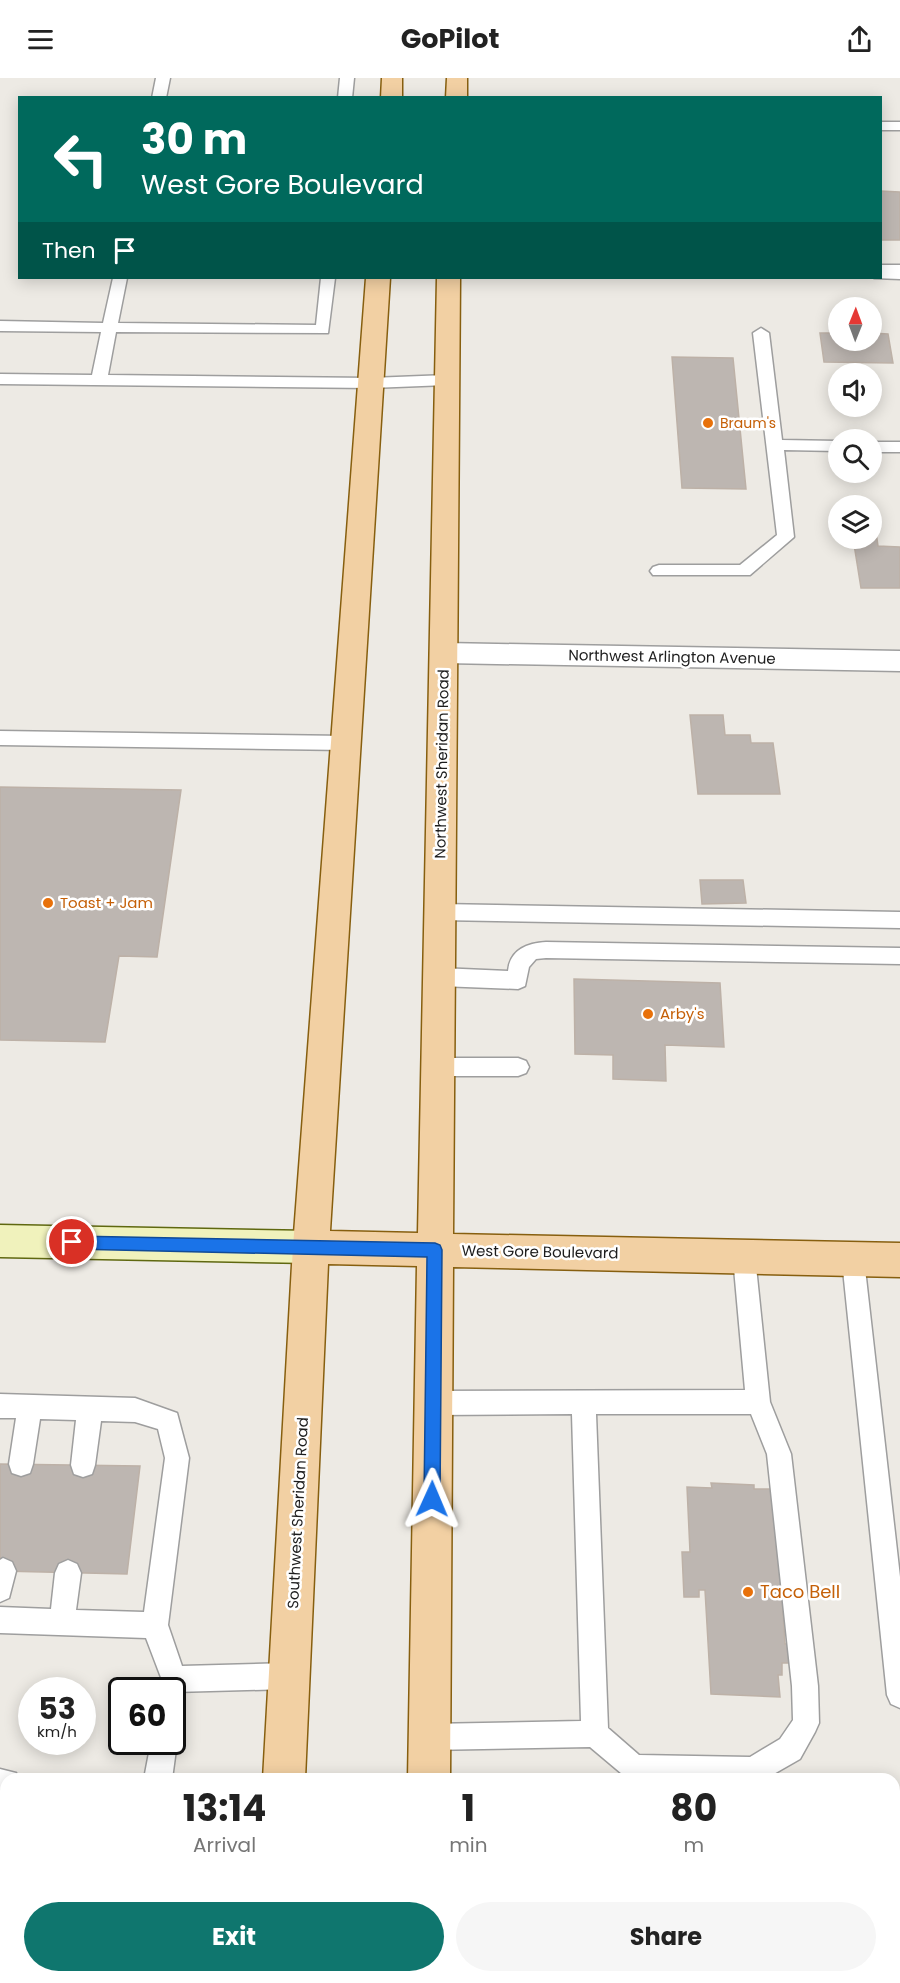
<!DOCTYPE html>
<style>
:root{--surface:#fff;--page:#f6f6f6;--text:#222;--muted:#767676;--accent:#0f766e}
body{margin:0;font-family:Poppins,sans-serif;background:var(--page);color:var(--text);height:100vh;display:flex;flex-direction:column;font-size:22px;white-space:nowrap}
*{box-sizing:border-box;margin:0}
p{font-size:20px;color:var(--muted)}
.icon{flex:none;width:33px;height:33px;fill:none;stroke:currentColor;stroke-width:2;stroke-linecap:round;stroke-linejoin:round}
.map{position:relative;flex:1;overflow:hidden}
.drawer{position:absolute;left:0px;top:1695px;width:900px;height:210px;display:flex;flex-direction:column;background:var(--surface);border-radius:18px 18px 0 0;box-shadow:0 3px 15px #0003}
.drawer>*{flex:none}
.hud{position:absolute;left:18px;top:18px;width:864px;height:183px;border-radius:0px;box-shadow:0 3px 15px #0003;background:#00695c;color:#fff;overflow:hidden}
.needle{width:39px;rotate:1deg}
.controls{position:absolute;left:828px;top:219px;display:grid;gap:12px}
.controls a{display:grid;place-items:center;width:54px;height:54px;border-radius:50%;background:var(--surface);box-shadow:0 3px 15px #0003;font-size:30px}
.speed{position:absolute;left:18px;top:1599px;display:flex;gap:12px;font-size:30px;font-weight:700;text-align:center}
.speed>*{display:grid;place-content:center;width:78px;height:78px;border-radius:50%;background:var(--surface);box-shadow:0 3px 15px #0003;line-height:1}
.speed small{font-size:15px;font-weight:400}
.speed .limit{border:3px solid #111;border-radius:9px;background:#fff;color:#111}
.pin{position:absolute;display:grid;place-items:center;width:51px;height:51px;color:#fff;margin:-26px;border:3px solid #fff;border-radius:50%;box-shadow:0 2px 6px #0007}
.me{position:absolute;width:66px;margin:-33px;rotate:1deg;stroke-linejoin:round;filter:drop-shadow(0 0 4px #0008)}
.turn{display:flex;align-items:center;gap:21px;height:126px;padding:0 24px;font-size:27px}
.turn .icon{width:78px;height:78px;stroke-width:2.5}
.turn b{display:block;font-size:42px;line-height:51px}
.then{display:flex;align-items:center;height:57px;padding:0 24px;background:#0003;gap:12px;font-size:22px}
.eta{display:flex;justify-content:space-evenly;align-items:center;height:102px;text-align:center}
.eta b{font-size:36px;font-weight:700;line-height:42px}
.action{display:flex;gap:12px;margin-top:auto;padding:12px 24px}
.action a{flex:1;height:69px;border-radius:36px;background:var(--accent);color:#fff;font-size:24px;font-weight:700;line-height:69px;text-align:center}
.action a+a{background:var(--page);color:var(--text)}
header{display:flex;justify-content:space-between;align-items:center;height:78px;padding:0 24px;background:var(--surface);font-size:27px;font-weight:700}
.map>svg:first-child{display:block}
.building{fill:#bdb6b1;stroke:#bdb1a7;stroke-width:1.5}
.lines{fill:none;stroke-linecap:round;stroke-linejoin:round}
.lane-casing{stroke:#9e9e9e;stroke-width:3}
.street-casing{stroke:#9e9e9e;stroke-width:3}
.secondary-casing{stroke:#5f6810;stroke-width:3}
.primary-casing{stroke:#875f0f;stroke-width:3}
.lane{fill:#fff;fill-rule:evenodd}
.street{fill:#fff;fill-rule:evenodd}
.secondary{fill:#f0f2bc;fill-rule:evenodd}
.primary{fill:#f2d0a3;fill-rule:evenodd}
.route{fill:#1a73e8;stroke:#114b97;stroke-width:1.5}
.food-dot{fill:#e8710a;stroke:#fff;stroke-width:2}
.labels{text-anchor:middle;stroke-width:5;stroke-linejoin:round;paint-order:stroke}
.far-food-label{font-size:14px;fill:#c56008;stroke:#fff;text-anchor:start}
.street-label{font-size:15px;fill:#1d1d1d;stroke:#fff}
.food-label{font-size:15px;fill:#c56008;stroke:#fff;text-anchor:start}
.near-food-label{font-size:18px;fill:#c56008;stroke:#fff;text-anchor:start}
</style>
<header><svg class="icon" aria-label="menu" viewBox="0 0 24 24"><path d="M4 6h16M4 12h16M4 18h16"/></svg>GoPilot<svg class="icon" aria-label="share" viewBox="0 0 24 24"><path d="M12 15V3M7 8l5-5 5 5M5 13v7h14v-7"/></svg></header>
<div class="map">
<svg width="900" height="1905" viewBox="0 0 900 1905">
<rect width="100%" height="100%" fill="#edeae4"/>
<!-- building -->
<path class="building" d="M 880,113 L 900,114 L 900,162 L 880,162 Z
M 820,255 L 838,255 L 838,262 L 872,262 L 872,255 L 888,256 L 893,285 L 824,284 Z
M 672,279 L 733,280 L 746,411 L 682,410 Z
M 872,454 L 876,454 L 878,468 L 900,469 L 900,510 L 861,510 L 853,460 L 872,460 Z
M 690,637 L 723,637 L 725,657 L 750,657 L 751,665 L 773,665 L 780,716 L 698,716 Z
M 0,709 L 181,712 L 157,879 L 119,878 L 105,964 L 0,962 Z
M 700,802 L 743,802 L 746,825 L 702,826 Z
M 574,901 L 720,905 L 724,969 L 665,967 L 666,1003 L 613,1001 L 613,977 L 575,976 Z
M 0,1386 L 140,1388 L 127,1496 L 0,1493 Z
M 711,1405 L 754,1407 L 754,1411 L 774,1411 L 791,1517 L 782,1517 L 785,1566 L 791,1566 L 793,1585 L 782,1585 L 782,1597 L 778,1597 L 780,1619 L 711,1616 L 705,1512 L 699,1512 L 699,1519 L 684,1519 L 682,1474 L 690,1474 L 687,1409 L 712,1410 Z
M 0,1877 L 6,1877 L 6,1899 L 202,1899 L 201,1905 L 0,1905 Z"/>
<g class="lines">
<defs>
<path id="lane" d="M 156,0 L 170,0 L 166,20 L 152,20 Z
M 340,0 L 354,0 L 352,20 L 338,20 Z
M 880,44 L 900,44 L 900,52 L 880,52 Z
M 113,200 L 127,200 L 118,245 L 316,247 L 321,200 L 335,200 L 328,255 L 116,254 L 108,297 L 371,300 L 447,297 L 455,302 L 447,307 L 371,310 L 0,306 L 0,296 L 92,297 L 101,254 L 0,253 L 0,243 L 103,245 Z
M 761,250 L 769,255 L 782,362 L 838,363 L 838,373 L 784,372 L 794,459 L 750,497 L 653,497 L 650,493 L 653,489 L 659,487 L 740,487 L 777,457 L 753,255 Z
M 872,364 L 900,364 L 900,374 L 872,374 Z
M 0,653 L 346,658 L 353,660 L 355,665 L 353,670 L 346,672 L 0,667 Z
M 440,826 L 900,834 L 900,850 L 440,842 L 433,840 L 430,834 L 433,828 Z
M 546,864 L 900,870 L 900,886 L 546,880 L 536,881 L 529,889 L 525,908 L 518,911 L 440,908 L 433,905 L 430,899 L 433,893 L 440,890 L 508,893 C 510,872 527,865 546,864 Z
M 437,980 L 518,980 L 526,983 L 529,989 L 526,995 L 518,998 L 437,998 L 429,995 L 426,989 L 429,983 Z
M 744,1168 L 752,1172 L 755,1179 L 770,1324 L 791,1376 L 818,1608 L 819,1645 L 815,1654 L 800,1681 L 765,1701 L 628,1701 L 590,1669 L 429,1672 L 420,1668 L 416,1659 L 420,1650 L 429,1646 L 581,1643 L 572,1336 L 433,1337 L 424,1333 L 421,1325 L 424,1317 L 433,1313 L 745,1312 L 733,1179 L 736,1172 ZM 596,1336 L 751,1336 L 767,1376 L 792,1608 L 793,1642 L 780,1661 L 750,1679 L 639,1677 L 608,1650 Z
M 853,1171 L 861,1175 L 864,1182 L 900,1499 L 900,1630 L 891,1626 L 887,1617 L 842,1182 L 845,1175 Z
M 0,1316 L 135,1320 L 177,1335 L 189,1380 L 168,1547 L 182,1588 L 289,1585 L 298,1589 L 302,1598 L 298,1607 L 289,1611 L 174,1614 L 165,1610 L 146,1560 L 0,1555 L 0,1529 L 51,1531 L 55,1495 L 59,1486 L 68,1482 L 77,1486 L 81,1495 L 76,1532 L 144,1534 L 165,1380 L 158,1351 L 135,1344 L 101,1343 L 95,1387 L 92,1396 L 83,1399 L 74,1396 L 71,1387 L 76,1342 L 40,1341 L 33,1386 L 30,1395 L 21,1398 L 12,1395 L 9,1386 L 16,1340 L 0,1340 Z
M 3,1480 L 12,1484 L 16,1493 L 9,1520 L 0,1524 L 0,1482 Z
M 172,1654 L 177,1664 L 172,1701 L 144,1701 L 151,1664 L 172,1664 Z
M 0,1691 L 16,1695 L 18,1701 L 6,1701 L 6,1719 L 0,1719 Z
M 0,1807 L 6,1807 L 6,1835 L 0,1835 Z
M 894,1865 L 900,1865 L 900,1893 L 894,1893 Z
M 536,1899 L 564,1899 L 564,1905 L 536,1905 Z
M 674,1899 L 710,1899 L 712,1905 L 676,1905 Z"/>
<path id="street" d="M 880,187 L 900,187 L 900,201 L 874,200 L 880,200 Z
M 444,565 L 900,573 L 900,593 L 444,585 L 434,582 L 430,575 L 434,568 Z"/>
<path id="secondary" d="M 0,1147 L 311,1153 L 324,1157 L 329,1169 L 324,1181 L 311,1185 L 0,1179 Z"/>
<path id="primary" d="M 382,0 L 402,0 L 402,20 L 381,20 Z
M 447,0 L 467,0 L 467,20 L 446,20 Z
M 366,200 L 390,200 L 330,1153 L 418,1155 L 437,200 L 460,200 L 453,1156 L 900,1165 L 900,1199 L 453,1189 L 450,1701 L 408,1701 L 417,1188 L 328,1186 L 305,1701 L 263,1701 L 293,1169 Z
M 250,1899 L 296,1899 L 296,1905 L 250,1905 Z
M 403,1899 L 449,1899 L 449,1905 L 403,1905 Z"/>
</defs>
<!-- lane casing -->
<use href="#lane" class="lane-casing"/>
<!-- street casing -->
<use href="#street" class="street-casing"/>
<!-- secondary casing -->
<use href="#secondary" class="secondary-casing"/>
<!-- primary casing -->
<use href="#primary" class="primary-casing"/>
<!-- lane -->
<use href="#lane" class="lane"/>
<!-- street -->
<use href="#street" class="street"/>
<!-- secondary -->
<use href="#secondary" class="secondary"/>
<!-- primary -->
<use href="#primary" class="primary"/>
</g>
<!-- route -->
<path class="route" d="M 72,1158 L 435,1165 L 440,1167 L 442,1172 L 440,1421 L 438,1427 L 432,1429 L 426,1427 L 424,1421 L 427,1179 L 72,1171 L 67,1169 L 64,1164 L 67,1160 Z"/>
<!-- markers -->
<g class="food-dot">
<circle cx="708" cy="345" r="6"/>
<circle cx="48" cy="825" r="6"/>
<circle cx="648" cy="936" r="6"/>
<circle cx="748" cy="1514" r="6"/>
</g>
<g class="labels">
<!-- far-food labels -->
<g class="far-food-label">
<text x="720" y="350">Braum's</text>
</g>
<!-- street labels -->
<g class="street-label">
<text transform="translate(672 579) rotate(1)" y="5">Northwest Arlington Avenue</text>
<text transform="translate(442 686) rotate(-89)" y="5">Northwest Sheridan Road</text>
<text transform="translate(540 1174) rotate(1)" y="5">West Gore Boulevard</text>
<text transform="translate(298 1435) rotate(-87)" y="5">Southwest Sheridan Road</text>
</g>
<!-- food labels -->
<g class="food-label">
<text x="60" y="830">Toast + Jam</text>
<text x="660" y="941">Arby's</text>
</g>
<!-- near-food labels -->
<g class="near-food-label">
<text x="760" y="1520">Taco Bell</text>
</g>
</g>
</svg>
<div class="controls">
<a><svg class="needle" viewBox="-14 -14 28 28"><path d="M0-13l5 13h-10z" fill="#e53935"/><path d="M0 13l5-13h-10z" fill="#767676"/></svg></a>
<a><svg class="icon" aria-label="sound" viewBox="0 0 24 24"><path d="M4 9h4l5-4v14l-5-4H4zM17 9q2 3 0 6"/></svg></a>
<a><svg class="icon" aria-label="search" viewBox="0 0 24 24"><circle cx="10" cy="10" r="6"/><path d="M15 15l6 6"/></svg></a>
<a><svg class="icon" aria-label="layers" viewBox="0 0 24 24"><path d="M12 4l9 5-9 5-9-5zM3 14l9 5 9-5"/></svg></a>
</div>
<div class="speed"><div>53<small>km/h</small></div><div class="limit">60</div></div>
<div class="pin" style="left:72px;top:1164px;background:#d93025"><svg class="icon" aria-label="arrive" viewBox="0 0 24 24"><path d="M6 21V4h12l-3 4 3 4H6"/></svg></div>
<svg class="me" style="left:432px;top:1421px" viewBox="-20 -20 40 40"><path d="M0-17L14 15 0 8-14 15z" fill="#1a73e8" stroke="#fff" stroke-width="4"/></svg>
<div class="hud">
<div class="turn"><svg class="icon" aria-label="left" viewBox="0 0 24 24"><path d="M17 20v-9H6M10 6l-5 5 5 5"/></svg><div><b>30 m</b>West Gore Boulevard</div></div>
<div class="then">Then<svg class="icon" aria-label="arrive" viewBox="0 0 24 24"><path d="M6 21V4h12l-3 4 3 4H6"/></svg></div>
</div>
<section class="drawer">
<div class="eta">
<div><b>13:14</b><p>Arrival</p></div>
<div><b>1</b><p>min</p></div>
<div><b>80</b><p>m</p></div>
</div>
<div class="action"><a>Exit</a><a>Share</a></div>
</section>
</div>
